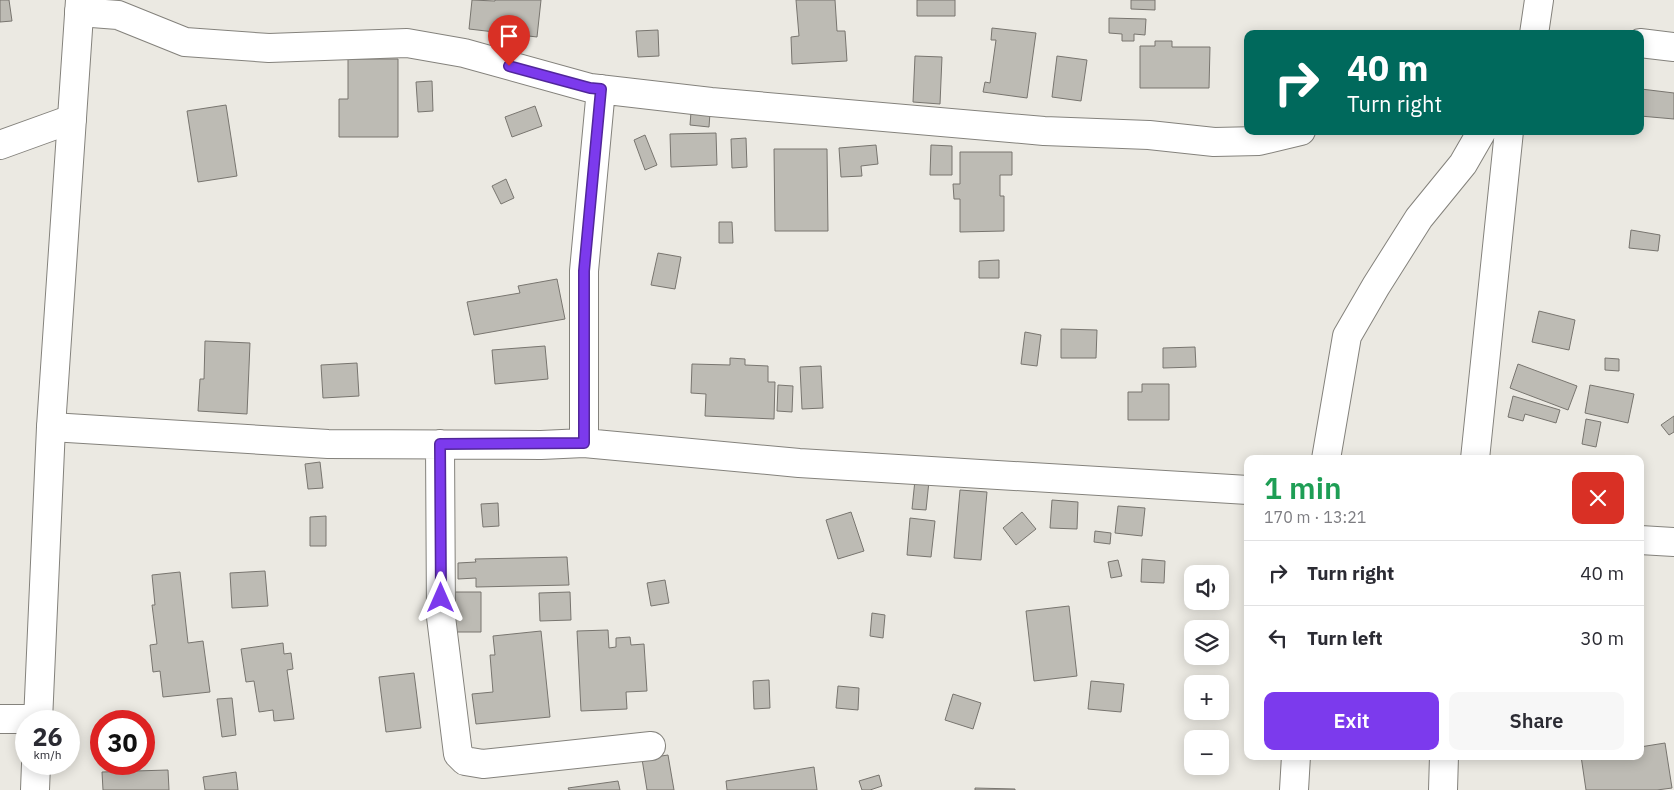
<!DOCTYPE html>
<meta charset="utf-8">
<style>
:root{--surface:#fff;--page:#f7f7f7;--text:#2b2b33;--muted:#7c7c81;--line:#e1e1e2;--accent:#7c3aed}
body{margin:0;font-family:"IBM Plex Sans",sans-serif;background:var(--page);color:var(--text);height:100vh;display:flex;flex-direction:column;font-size:19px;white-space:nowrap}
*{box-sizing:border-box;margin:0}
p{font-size:16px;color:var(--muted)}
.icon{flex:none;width:28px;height:28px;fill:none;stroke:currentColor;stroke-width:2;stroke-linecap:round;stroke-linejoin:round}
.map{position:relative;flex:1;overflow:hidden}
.side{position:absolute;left:1244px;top:455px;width:400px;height:305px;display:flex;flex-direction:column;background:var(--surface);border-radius:10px;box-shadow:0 2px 12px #0003}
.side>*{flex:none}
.banner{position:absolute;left:1244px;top:30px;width:400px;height:105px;border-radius:10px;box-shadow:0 2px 12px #0003;background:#00695c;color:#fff;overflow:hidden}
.buttons{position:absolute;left:1184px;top:565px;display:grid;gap:10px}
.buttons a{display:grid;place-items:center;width:45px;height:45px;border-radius:10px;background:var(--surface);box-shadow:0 2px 12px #0003;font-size:25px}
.speed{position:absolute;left:15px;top:710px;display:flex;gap:10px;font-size:25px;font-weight:700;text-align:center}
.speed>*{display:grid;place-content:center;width:65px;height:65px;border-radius:50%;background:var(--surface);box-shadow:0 2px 12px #0003;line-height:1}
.speed small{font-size:12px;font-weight:400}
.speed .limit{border:8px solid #d22;background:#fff;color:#111}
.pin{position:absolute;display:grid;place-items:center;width:42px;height:42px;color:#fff;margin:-51px -21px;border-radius:50% 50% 50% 0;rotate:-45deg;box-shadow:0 0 5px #0007}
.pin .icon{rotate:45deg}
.me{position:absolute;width:55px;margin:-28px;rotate:0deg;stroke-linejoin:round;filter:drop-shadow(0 0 4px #0008)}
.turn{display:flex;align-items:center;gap:18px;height:105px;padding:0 20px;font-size:22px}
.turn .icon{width:65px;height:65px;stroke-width:2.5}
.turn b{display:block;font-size:35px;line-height:42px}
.round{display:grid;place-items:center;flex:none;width:52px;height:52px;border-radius:10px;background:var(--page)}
.overview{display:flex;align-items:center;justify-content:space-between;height:85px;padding:0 20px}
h1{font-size:30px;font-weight:600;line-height:38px;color:#1e9e55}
.button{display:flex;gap:10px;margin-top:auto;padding:10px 20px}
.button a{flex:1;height:58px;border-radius:10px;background:var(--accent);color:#fff;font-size:20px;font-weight:600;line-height:58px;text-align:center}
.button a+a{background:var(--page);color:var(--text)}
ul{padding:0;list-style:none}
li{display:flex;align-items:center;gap:15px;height:65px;padding:0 20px;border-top:1px solid var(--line)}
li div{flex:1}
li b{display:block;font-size:19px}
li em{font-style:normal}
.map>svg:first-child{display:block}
.building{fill:#bdbbb4;stroke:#78756f}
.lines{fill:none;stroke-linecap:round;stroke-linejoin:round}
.minor-casing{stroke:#84827c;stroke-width:30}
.tertiary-casing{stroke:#84827c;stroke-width:30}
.minor{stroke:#fff;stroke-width:28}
.tertiary{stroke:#fff;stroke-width:28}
.route-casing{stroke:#51269a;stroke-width:12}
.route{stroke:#7c3aed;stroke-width:9}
</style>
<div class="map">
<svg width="1674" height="790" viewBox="0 0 1674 790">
<rect width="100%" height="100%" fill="#ebe9e2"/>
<!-- building -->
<path class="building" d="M 0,0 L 9,0 L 12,21 L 0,22 Z
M 472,0 L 495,1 L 495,0 L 541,0 L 537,37 L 469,29 Z
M 796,0 L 835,0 L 837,31 L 845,31 L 847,61 L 792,64 L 791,37 L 799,36 Z
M 917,0 L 955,0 L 955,16 L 917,16 Z
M 1131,0 L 1155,0 L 1155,10 L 1131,9 Z
M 1109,18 L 1146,19 L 1145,35 L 1134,34 L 1134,41 L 1122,41 L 1122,34 L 1109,33 Z
M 992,28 L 1036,33 L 1027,98 L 983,92 L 985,82 L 990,83 L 996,40 L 991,40 Z
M 658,30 L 659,56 L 638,57 L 636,31 Z
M 1155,41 L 1172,41 L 1172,47 L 1210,47 L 1209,88 L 1140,88 L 1140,46 L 1155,46 Z
M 915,56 L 942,57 L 940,104 L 913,102 Z
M 1057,56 L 1087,60 L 1081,101 L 1052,97 Z
M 348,59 L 398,59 L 398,137 L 339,137 L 339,99 L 348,99 Z
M 432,81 L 433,111 L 418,112 L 416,82 Z
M 1641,89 L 1674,93 L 1674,119 L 1640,116 Z
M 226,105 L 237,176 L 198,182 L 187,111 Z
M 535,106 L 542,126 L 512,137 L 505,117 Z
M 691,112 L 710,113 L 709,127 L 690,125 Z
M 716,133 L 717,165 L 671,167 L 670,134 Z
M 645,135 L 657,165 L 645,170 L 634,140 Z
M 746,138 L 747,167 L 732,168 L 731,139 Z
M 876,145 L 878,164 L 861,166 L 862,176 L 841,177 L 839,148 Z
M 931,145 L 952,146 L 952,175 L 930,175 Z
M 774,149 L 827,149 L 828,231 L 775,231 Z
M 960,152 L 1012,152 L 1012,175 L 1000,175 L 1000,196 L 1004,196 L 1004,231 L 960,232 L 960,199 L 954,199 L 953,184 L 960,184 Z
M 506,179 L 514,198 L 501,204 L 492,186 Z
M 719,222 L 732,222 L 733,243 L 719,243 Z
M 1631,230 L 1660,235 L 1658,251 L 1629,248 Z
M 658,253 L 681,257 L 675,289 L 651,285 Z
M 999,260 L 999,278 L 979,278 L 979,261 Z
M 557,279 L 565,319 L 474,335 L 467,302 L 520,293 L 518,286 Z
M 1539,311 L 1575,320 L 1569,350 L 1532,342 Z
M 1061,329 L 1097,330 L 1096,358 L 1061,358 Z
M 1025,332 L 1041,335 L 1037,366 L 1021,364 Z
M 205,341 L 250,343 L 247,414 L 198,411 L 200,379 L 204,379 Z
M 545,346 L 548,379 L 495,384 L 492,350 Z
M 1195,347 L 1196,367 L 1163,368 L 1163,348 Z
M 730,358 L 745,359 L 745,365 L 768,366 L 768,382 L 775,382 L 774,419 L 705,416 L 706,394 L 691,393 L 692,364 L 730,365 Z
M 1605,358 L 1619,359 L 1619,371 L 1605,370 Z
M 357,363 L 359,396 L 323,398 L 321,365 Z
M 1518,364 L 1577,386 L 1568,410 L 1510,388 Z
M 821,366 L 823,408 L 802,409 L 800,367 Z
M 1142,384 L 1169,384 L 1169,420 L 1128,420 L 1128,392 L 1142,392 Z
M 778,385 L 793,386 L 792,412 L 777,411 Z
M 1590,385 L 1634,394 L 1628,423 L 1585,413 Z
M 1513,396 L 1560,410 L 1556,423 L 1525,414 L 1523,421 L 1508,417 Z
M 1674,416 L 1674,432 L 1669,435 L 1661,425 Z
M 1586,419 L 1601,422 L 1596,447 L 1582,444 Z
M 320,462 L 323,488 L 308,489 L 305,464 Z
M 915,480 L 929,481 L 926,510 L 912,509 Z
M 960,490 L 987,492 L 981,560 L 954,558 Z
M 1052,500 L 1078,502 L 1077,529 L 1050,528 Z
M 498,503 L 499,526 L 483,527 L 481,504 Z
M 1118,506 L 1145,508 L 1142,536 L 1115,533 Z
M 851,512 L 864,551 L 838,559 L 826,520 Z
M 1022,512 L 1036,529 L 1016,545 L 1003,528 Z
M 326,516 L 326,546 L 310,546 L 310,517 Z
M 910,518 L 935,521 L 931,557 L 907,555 Z
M 1095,531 L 1111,533 L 1110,544 L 1094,542 Z
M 567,557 L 569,585 L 476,587 L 476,578 L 458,579 L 458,563 L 476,562 L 475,559 Z
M 1142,559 L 1165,561 L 1164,583 L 1141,582 Z
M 1118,560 L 1122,576 L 1111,578 L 1108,562 Z
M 265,571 L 268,606 L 232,608 L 230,573 Z
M 180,572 L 188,643 L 203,641 L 210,692 L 163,697 L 160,671 L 153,672 L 150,645 L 157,644 L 152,605 L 155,605 L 152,575 Z
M 665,580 L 669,603 L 651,606 L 647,583 Z
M 455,592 L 481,592 L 481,632 L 455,632 Z
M 570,592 L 571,620 L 540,621 L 539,593 Z
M 1069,606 L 1077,676 L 1034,681 L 1026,611 Z
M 872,613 L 885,615 L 883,638 L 870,636 Z
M 608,630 L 609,648 L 616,647 L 616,638 L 630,637 L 631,645 L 644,644 L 647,691 L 626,692 L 627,709 L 581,711 L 577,631 Z
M 541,631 L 550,717 L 476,724 L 472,694 L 493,692 L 490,655 L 495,655 L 493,636 Z
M 283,643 L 284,654 L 291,653 L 293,669 L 287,670 L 294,719 L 274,721 L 273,710 L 259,712 L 254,681 L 246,682 L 241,649 Z
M 414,673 L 421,728 L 386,732 L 379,677 Z
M 769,680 L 770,708 L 754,709 L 753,681 Z
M 1091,681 L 1124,684 L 1121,712 L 1088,709 Z
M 838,686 L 859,688 L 858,710 L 836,708 Z
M 953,694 L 981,703 L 973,729 L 945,720 Z
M 232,698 L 236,735 L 222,737 L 217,699 Z
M 1665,743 L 1672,788 L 1657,790 L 1586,790 L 1581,756 L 1640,756 L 1640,747 Z
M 668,755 L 674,790 L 647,790 L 642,759 Z
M 814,767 L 817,790 L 727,790 L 726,781 Z
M 168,770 L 169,790 L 103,790 L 102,772 Z
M 236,772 L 238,790 L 205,790 L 203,777 Z
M 879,775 L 882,786 L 870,790 L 862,790 L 859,781 Z
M 618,781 L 620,790 L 569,790 L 568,788 Z
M 975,788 L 1015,789 L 1015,790 L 975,790 Z"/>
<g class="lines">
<defs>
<path id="minor" d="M 79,12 L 118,15 L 185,42 L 269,48 L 407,43 L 464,53 L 590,88 L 711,102 L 1044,131 L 1149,135 L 1214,142 L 1259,141 L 1301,131
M 1534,34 L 1539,0
M 1640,43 L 1674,47
M 0,145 L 72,119
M 51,427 L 328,444 L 541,445 L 584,443 L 799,463 L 1248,490
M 584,443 L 584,271 L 601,89
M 440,444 L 441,617 L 458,754 L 465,761 L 483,764 L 651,746
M 1326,459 L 1347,336 L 1376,286 L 1419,218 L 1463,164 L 1482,131
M 1475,459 L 1509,131
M 1640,540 L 1674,542
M 0,719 L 38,719
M 1294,790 L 1296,756
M 1443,790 L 1444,756"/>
<path id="tertiary" d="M 38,721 L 51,427 L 80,0
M 35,790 L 36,764"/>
</defs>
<!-- minor casing -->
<use href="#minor" class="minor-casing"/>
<!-- tertiary casing -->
<use href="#tertiary" class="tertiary-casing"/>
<!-- minor -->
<use href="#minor" class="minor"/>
<!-- tertiary -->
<use href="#tertiary" class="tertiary"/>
</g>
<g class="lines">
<defs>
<path id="route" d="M 441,598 L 440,444 L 584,443 L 584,271 L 601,89 L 590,88 L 509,66"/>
</defs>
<!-- route casing -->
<use href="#route" class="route-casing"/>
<!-- route -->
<use href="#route" class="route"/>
</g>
</svg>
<div class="buttons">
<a><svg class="icon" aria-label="sound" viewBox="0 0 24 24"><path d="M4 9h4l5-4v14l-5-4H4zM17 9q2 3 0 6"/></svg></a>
<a><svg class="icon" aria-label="layers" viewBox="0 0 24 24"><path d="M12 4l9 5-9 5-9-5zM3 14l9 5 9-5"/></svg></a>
<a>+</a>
<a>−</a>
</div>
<div class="speed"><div>26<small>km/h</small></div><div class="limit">30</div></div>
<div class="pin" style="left:509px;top:66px;background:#d93025"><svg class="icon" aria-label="arrive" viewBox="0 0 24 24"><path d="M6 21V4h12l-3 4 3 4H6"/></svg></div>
<svg class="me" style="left:441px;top:598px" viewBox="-20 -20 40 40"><path d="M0-17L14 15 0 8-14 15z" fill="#7c3aed" stroke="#fff" stroke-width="4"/></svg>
<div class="banner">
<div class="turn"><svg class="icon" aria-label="right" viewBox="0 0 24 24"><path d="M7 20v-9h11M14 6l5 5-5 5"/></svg><div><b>40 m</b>Turn right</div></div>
</div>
<section class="side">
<div class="overview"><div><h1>1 min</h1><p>170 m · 13:21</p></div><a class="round" style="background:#d93025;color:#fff"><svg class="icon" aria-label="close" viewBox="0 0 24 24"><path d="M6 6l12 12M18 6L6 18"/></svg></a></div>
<ul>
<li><svg class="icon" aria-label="right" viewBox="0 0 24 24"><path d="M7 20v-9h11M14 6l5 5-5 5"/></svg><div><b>Turn right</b></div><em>40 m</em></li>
<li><svg class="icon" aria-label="left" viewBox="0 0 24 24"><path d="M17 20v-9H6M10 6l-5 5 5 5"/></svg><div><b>Turn left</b></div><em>30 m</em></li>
</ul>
<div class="button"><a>Exit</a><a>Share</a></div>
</section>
</div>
